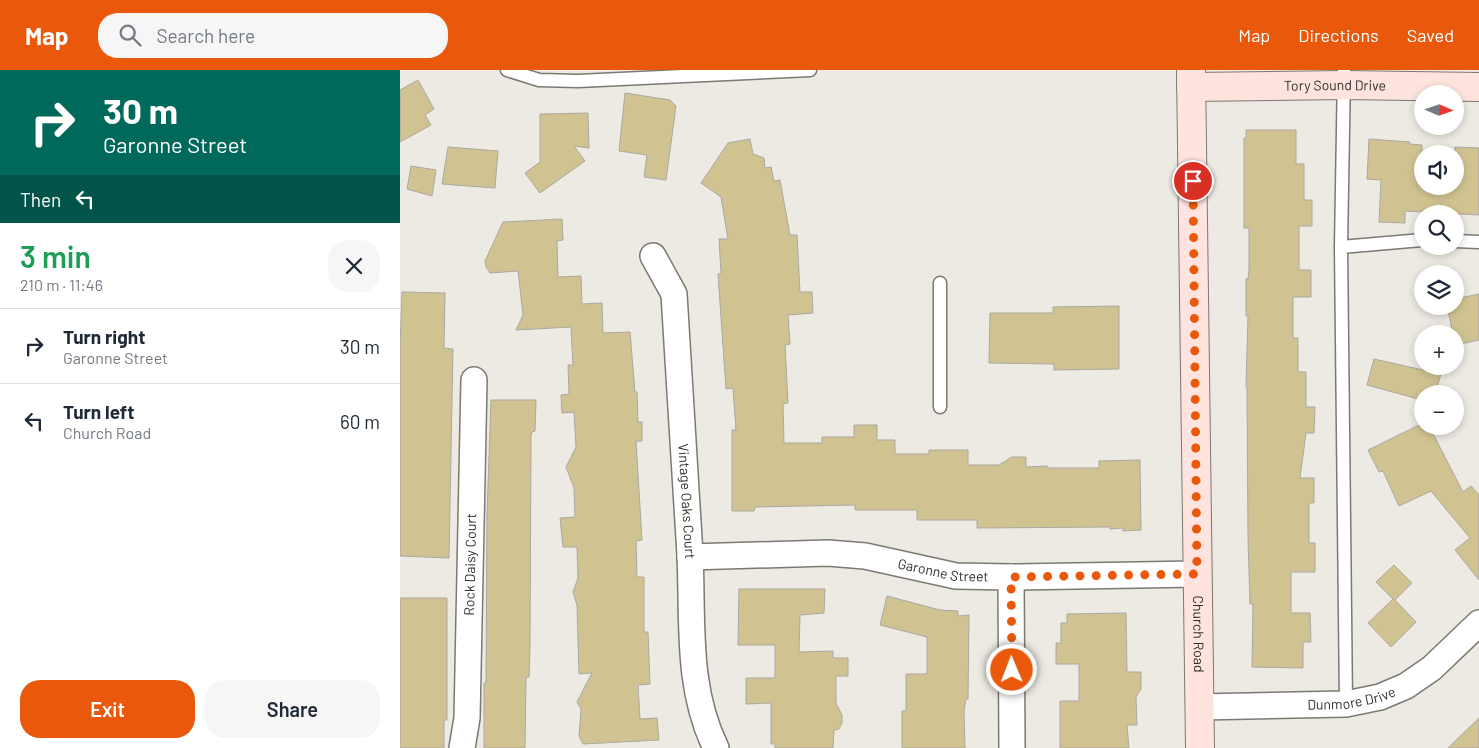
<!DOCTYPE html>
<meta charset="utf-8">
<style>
:root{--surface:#fff;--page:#f6f6f7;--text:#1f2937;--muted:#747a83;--line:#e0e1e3;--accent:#ea580c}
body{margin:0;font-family:Barlow,sans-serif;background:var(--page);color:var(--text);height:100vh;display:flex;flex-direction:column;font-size:19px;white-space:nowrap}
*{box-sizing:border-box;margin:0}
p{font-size:16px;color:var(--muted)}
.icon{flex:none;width:28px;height:28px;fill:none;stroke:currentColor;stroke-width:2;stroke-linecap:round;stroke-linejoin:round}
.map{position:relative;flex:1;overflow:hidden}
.sheet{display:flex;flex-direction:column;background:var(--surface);width:400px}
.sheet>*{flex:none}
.hud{background:#00695c;color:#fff;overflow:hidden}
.needle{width:32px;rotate:92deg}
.buttons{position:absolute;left:1014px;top:15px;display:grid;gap:10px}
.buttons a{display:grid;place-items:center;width:50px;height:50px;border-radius:50%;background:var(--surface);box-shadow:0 2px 8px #0003;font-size:25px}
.pin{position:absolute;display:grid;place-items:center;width:42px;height:42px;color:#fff;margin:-21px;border:2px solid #fff;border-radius:50%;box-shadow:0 1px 5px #0007}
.me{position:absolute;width:55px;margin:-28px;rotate:359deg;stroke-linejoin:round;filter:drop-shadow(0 0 4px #0008)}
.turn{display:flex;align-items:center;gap:18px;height:105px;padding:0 20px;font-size:22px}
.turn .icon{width:65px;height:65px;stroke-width:2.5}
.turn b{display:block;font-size:35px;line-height:42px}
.then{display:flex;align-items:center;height:48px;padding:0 20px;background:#0003;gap:10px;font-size:19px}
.round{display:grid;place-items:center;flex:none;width:52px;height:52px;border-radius:20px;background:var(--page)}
.headline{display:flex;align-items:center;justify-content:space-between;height:85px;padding:0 20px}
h1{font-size:30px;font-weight:600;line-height:38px;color:#1e9e55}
.action{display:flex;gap:10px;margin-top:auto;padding:10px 20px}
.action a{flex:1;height:58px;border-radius:20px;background:var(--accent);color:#fff;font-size:20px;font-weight:600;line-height:58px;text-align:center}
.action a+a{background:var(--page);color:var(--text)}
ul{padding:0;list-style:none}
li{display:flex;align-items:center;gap:15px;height:75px;padding:0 20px;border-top:1px solid var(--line)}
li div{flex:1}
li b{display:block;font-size:19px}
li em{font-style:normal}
header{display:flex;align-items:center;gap:30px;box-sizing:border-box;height:70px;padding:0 25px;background:var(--accent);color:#fff}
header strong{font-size:24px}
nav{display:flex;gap:28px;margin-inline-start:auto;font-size:18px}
.search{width:350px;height:45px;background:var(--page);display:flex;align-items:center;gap:12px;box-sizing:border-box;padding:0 18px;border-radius:20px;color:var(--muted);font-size:19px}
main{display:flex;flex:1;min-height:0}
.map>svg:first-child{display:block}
.building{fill:#d1c391;stroke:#aaa8a1}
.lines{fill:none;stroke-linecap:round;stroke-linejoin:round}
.lane-casing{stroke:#7b7972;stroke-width:15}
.street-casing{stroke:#7b7972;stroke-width:28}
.secondary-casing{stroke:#7b7972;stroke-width:30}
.lane{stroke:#fff;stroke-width:12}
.street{stroke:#fff;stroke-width:25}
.secondary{stroke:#fee3de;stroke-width:28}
.route{stroke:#ea580c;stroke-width:9;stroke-dasharray:0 16.2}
.labels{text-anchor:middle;stroke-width:4;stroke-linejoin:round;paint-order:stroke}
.street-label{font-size:14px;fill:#31302d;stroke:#eceae2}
</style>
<header>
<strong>Map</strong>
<div class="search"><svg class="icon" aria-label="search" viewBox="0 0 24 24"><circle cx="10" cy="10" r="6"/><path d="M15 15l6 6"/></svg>Search here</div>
<nav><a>Map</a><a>Directions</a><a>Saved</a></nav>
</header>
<main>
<section class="sheet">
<div class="hud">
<div class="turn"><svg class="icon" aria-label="right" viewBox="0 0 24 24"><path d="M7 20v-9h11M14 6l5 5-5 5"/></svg><div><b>30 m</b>Garonne Street</div></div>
<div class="then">Then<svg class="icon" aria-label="left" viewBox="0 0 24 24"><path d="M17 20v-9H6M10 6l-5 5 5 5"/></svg></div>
</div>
<div class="headline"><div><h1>3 min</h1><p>210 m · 11:46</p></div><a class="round"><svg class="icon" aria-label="close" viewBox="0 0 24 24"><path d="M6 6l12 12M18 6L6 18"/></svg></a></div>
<ul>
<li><svg class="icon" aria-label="right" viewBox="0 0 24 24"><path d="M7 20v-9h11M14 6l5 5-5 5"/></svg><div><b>Turn right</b><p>Garonne Street</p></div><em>30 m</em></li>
<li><svg class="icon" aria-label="left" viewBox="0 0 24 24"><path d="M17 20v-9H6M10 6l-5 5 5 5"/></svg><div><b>Turn left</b><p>Church Road</p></div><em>60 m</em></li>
</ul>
<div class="action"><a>Exit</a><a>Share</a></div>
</section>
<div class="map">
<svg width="1079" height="678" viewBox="0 0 1079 678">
<rect width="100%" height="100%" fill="#eceae2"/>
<!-- building -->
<path class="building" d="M 18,10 L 34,39 L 25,45 L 31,55 L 0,72 L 0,20 Z
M 225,23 L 270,30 L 276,36 L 266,110 L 244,107 L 247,85 L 219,81 Z
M 188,43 L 189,78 L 174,76 L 185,91 L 140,123 L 125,103 L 140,92 L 140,44 Z
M 846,60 L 896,60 L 896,94 L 904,94 L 904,130 L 912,130 L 912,156 L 899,156 L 899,200 L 911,200 L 911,227 L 893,227 L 893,268 L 898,268 L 898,302 L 906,302 L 906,337 L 915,337 L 914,363 L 906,363 L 900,408 L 914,408 L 914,433 L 909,433 L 909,473 L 915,473 L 915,502 L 891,502 L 891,543 L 910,543 L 911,572 L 903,572 L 903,598 L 852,597 L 853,534 L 850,534 L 848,468 L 847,317 L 846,317 L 848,246 L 846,246 L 846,209 L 848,209 L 849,200 L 849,158 L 844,158 L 844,68 L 846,69 Z
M 350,69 L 353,84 L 364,88 L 365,98 L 371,97 L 374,111 L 380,110 L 390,165 L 397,165 L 400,222 L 412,222 L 413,243 L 388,245 L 390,274 L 385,275 L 388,333 L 383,334 L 384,373 L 422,373 L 422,367 L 454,367 L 454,355 L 477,355 L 477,370 L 495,370 L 495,384 L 529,384 L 529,380 L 568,380 L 568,395 L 599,395 L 612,387 L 626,387 L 626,397 L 647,396 L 648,398 L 699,398 L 699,391 L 740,390 L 741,460 L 723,461 L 723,458 L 710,459 L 710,457 L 577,458 L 577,450 L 517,450 L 517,440 L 455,440 L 455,435 L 355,437 L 354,441 L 332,441 L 332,360 L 336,360 L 333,318 L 326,319 L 318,204 L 321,203 L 319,169 L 328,169 L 321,127 L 301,113 L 328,73 Z
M 969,69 L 1010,72 L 1009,74 L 1022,75 L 1022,116 L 1055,116 L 1055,77 L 1079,78 L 1079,145 L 1005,141 L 1005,153 L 979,152 L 981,110 L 967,109 Z
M 48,77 L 98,81 L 95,118 L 42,114 Z
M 11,96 L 36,100 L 32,126 L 7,119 Z
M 162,149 L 163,170 L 157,171 L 158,207 L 181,206 L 182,234 L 202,233 L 203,263 L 230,262 L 235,322 L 237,322 L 238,352 L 242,352 L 242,371 L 236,371 L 242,470 L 236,471 L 237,507 L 244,507 L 244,562 L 248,562 L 250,614 L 238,615 L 240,649 L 257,648 L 259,670 L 183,674 L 179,666 L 181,639 L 177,632 L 192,603 L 179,604 L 177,535 L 173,522 L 178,508 L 177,477 L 163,477 L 160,448 L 175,447 L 174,418 L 166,397 L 176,377 L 174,342 L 162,343 L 161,325 L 169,324 L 168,295 L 173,295 L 171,257 L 116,260 L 123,245 L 118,201 L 90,203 L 86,197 L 85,191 L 103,152 Z
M 2,222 L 45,223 L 44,278 L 53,279 L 49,488 L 0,486 L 0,277 Z
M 1079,224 L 1079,270 L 1056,275 L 1055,264 L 1053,264 L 1047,236 L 1055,236 L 1055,229 Z
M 719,236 L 719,299 L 654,300 L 654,294 L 589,293 L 590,243 L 653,243 L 653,237 Z
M 974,289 L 1041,304 L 1035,324 L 1022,324 L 1022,330 L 967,315 Z
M 91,330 L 136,330 L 135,361 L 132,362 L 131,366 L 130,577 L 129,607 L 126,607 L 125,678 L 84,678 L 84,613 L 86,613 L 87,444 Z
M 1017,356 L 1029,356 L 1063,422 L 1071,416 L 1079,425 L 1079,510 L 1055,480 L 1070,468 L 1031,421 L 999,436 L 983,401 L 979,402 L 968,380 Z
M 994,495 L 1012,513 L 995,530 L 1016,552 L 991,577 L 968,553 L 993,529 L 976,512 Z
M 339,519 L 425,519 L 424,543 L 400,545 L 399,582 L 433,581 L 433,588 L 448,588 L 448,606 L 436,606 L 436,633 L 442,645 L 442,653 L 439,659 L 434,660 L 433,678 L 375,678 L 375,674 L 371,674 L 371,633 L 346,634 L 346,608 L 375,608 L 375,575 L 338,575 Z
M 487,526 L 540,540 L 558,541 L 558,546 L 569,545 L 568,629 L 566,629 L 564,641 L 565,678 L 502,678 L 502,641 L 506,641 L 506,604 L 527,604 L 527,567 L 480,555 Z
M 0,528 L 47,528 L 47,650 L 44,650 L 44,678 L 0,678 Z
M 726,543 L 727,602 L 741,602 L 741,619 L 736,627 L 737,655 L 727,655 L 729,678 L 660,678 L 660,631 L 679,631 L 679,594 L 656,594 L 656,573 L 661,573 L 661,553 L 667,553 L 667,544 Z
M 1079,648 L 1079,678 L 1048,678 Z"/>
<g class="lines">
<defs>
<path id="lane" d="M 107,0 L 139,10 L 178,11 L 410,0
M 1055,171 L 1079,172
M 941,177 L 944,0
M 540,337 L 540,213
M 946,634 L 941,177 L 1022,170"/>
<g id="street">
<path id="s1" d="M 253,186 L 274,224 C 279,311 285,398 290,485 C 293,550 286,618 316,678"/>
<path id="s2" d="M 290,487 L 428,483 L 465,486 L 556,506 L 611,507 L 797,504"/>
<path d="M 611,507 L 612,678"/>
<path id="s3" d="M 800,637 L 946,634 L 980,627 L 1006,616 L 1032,598 L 1079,553"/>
<path id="s4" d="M 62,678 L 67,648 L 74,310"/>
</g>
<g id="secondary">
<path id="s5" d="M 791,0 L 800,678"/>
<path id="s6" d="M 791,17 L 944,15 L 1079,17"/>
</g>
</defs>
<!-- lane casing -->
<use href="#lane" class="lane-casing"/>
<!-- street casing -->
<use href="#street" class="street-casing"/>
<!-- secondary casing -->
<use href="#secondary" class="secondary-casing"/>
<!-- lane -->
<use href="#lane" class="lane"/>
<!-- street -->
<use href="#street" class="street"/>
<!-- secondary -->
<use href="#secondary" class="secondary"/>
</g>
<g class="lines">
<!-- route -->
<path class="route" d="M 612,600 L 611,507 L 797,504 L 793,111"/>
</g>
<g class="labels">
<!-- street labels -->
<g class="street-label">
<text dy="5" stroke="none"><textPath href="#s6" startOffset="144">Tory Sound Drive</textPath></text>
<text dy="5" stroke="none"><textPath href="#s1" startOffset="251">Vintage Oaks Court</textPath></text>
<text dy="5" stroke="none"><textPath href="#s4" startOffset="184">Rock Daisy Court</textPath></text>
<text dy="5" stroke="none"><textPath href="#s2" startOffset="255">Garonne Street</textPath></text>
<text dy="5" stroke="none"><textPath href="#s5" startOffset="564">Church Road</textPath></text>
<text dy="5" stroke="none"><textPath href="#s3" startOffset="152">Dunmore Drive</textPath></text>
</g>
</g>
</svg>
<div class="buttons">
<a><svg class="needle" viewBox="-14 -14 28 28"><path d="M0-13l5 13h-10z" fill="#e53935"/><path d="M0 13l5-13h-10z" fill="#747a83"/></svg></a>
<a><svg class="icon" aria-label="sound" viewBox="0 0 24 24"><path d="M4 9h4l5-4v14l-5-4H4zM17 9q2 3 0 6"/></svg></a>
<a><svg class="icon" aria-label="search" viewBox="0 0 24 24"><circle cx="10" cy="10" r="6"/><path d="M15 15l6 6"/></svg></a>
<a><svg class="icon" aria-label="layers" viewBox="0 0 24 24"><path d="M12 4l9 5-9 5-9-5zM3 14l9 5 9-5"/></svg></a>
<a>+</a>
<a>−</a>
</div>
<div class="pin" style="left:793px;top:111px;background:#d93025"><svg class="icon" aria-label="arrive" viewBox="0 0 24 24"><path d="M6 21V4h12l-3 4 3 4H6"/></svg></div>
<svg class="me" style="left:612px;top:600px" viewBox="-20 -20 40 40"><circle r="17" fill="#ea580c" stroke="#fff" stroke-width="3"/><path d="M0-11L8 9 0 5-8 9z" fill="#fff"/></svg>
</div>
</main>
